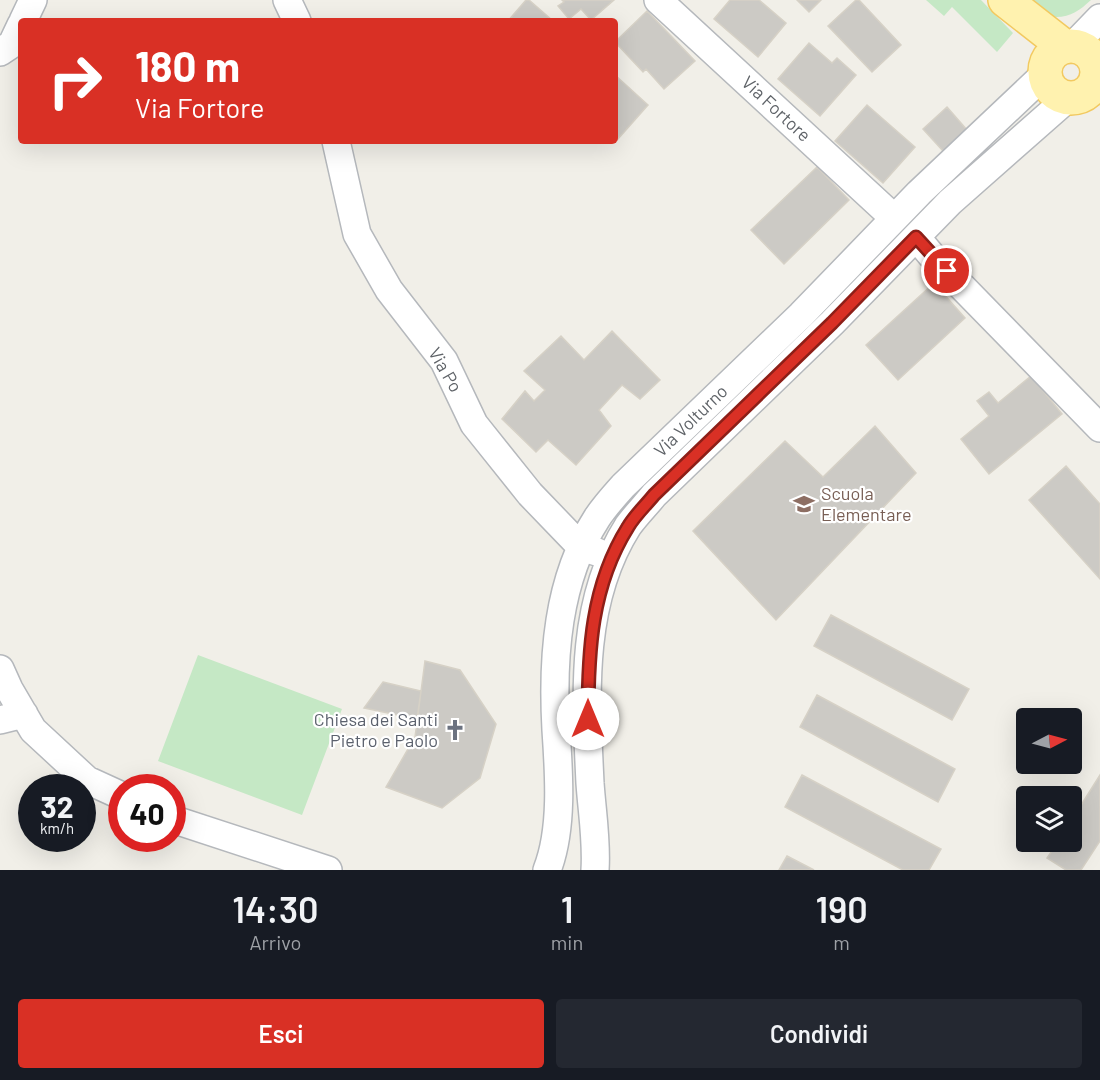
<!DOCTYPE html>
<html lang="it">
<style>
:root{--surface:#171b24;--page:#242831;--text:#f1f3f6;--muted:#9ea1a6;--accent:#d93025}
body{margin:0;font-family:Barlow,sans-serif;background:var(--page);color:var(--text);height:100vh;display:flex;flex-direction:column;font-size:22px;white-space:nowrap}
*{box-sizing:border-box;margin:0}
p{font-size:20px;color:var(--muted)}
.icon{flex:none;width:33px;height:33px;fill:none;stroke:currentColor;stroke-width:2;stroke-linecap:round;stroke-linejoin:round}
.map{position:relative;height:870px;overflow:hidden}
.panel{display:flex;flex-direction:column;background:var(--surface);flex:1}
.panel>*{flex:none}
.banner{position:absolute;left:18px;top:18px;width:600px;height:126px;border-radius:6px;box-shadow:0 6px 24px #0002;background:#d93025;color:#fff;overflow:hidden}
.needle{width:39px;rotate:84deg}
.tools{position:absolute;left:1016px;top:708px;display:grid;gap:12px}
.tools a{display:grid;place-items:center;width:66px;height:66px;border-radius:6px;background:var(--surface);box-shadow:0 6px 24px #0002;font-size:30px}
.speed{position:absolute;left:18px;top:774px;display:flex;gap:12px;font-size:30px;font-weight:700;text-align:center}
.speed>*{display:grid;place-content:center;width:78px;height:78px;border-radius:50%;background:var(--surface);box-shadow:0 6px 24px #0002;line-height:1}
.speed small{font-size:15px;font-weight:400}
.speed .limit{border:9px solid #d22;background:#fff;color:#111}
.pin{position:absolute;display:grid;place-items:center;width:51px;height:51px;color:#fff;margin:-26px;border:3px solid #fff;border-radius:50%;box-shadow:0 2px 6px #0007}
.me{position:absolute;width:66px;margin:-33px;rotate:0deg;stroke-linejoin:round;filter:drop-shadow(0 0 4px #0008)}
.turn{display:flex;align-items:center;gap:21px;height:126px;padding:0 18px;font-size:27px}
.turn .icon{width:78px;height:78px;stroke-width:2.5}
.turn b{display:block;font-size:42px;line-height:51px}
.eta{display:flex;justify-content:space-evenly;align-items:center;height:102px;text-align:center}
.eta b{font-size:36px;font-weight:600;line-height:42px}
.action{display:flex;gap:12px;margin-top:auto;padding:12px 18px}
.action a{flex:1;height:69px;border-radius:6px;background:var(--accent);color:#fff;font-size:24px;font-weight:600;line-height:69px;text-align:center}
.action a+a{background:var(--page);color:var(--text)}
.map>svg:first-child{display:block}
.green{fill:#c5e8c5}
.building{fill:#cccac5;stroke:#d6d1c6;stroke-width:1.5}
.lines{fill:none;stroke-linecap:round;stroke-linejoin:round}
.minor-casing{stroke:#b5b8bc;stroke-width:30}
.major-casing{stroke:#f2c960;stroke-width:36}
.minor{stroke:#fff;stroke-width:27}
.major{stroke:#fff2af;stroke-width:33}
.route-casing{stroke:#8d1f18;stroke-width:15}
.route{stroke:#d93025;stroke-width:10}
.labels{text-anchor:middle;stroke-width:4.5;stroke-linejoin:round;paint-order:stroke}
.street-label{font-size:18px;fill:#5f6368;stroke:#fff}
.education-label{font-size:18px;fill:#785e54;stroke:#fff;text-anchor:start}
.worship-label{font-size:18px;fill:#5b616d;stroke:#fff;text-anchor:end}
</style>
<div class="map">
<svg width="1100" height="870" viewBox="0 0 1100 870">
<rect width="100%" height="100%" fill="#f1efe8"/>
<!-- green -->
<path class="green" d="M 926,0 L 981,0 L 1013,33 L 997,52 L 952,7 L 944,16 Z
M 1017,0 L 1091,0 C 1080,10 1071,17 1056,17 L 1051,25 Z
M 198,655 L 342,709 L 302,815 L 158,761 Z"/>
<!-- building -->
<path class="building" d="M 526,0 L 529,0 L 553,21 L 508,21 Z
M 562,0 L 614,0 L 591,20 L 581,9 L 569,19 L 558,6 L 564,2 Z
M 730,0 L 759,0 L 786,23 L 758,57 L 714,19 Z
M 797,0 L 821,0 L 809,12 Z
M 856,0 L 859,0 L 901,45 L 872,72 L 828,26 Z
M 647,11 L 695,61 L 664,89 L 646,69 L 643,72 L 615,42 Z
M 809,43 L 832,63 L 837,58 L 856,75 L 820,116 L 778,79 Z
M 615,75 L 648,105 L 617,140 L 615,139 Z
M 867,105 L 915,147 L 883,183 L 835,141 Z
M 947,107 L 967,130 L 943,151 L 923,129 Z
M 817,167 L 849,200 L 784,264 L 751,230 Z
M 934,283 L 965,318 L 898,380 L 866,345 Z
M 612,331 L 660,380 L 640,399 L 622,385 L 599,410 L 611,426 L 576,465 L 548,440 L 536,452 L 502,419 L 525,391 L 534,401 L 545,390 L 524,371 L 561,336 L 584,360 Z
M 1031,376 L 1062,414 L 989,474 L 961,439 L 989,416 L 977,401 L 989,392 L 998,403 Z
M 875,426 L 916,473 L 776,620 L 693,531 L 785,441 L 823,477 Z
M 1066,466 L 1100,504 L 1100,579 L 1029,500 Z
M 831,615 L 969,689 L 952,720 L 814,646 Z
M 425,661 L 460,670 L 496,724 L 480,778 L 442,808 L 386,787 L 415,737 Z
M 383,682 L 421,691 L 417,719 L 364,708 Z
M 817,695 L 955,769 L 938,802 L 800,727 Z
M 802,775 L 941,849 L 929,870 L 903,870 L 785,807 Z
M 1100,775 L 1100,841 L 1081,870 L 1066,870 L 1047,858 L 1058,842 L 1071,842 L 1071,821 Z
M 787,856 L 814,870 L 779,870 Z"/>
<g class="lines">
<defs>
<path id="minor" d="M 287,0 L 297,21
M 658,0 L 894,218
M 23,21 L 33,0
M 1072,47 L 1100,18
M 0,52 L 12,44 L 21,25
M 1097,69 L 1100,67
M 336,141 L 357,234 L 389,290 L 444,361 L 474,424 L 530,494 L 581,547 L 597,552
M 916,237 L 932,256 L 1100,428
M 0,669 L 9,689 L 33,730 L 87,780 L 122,796
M 0,720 L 24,714
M 172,819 L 328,870
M 547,870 C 563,830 559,773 556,730 C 552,658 557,580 597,518 C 604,507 614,496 623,486 L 801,315 L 919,193 L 1046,73
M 595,870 C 597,841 592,812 590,783 C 586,697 579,603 628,526 C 636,515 646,505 654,495 L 832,323 L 950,202 L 1068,98"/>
<path id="major" d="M 1005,0 L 1065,47
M1045 72a26 26 0 1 1 52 0a26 26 0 1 1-52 0Z"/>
</defs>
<!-- minor casing -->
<use href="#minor" class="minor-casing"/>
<!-- major casing -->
<use href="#major" class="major-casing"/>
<!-- minor -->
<use href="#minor" class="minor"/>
<!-- major -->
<use href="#major" class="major"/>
</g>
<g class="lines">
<defs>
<path id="route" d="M 588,719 C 588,651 591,586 628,527 C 635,515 646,505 654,495 L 832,323 L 916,237 L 947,271"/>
</defs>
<!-- route casing -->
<use href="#route" class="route-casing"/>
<!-- route -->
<use href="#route" class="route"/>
</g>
<!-- icons -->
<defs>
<symbol id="school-bare" viewBox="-9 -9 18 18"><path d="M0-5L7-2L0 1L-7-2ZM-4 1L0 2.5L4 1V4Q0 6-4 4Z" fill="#8d6e63" stroke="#fff" stroke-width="2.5" paint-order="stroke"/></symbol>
<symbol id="church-bare" viewBox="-9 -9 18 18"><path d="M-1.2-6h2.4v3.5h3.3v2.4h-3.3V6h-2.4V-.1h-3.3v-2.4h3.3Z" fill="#6b7280" stroke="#fff" stroke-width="2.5" paint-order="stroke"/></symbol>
</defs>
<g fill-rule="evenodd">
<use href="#school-bare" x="789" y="489" width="30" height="30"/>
<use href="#church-bare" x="440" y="715" width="30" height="30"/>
</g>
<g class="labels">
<!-- street labels -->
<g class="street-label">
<text transform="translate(776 109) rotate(43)" y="6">Via Fortore</text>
<text transform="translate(445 370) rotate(60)" y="6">Via Po</text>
<text transform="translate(691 421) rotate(-44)" y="6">Via Volturno</text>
</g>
<!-- education labels -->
<g class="education-label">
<text x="821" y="500">Scuola<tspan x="821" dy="21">Elementare</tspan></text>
</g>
<!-- worship labels -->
<g class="worship-label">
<text x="438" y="726">Chiesa dei Santi<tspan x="438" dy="21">Pietro e Paolo</tspan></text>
</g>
</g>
</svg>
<div class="tools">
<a><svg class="needle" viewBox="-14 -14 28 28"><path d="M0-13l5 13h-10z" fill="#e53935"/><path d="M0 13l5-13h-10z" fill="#9ea1a6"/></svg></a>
<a><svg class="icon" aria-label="layers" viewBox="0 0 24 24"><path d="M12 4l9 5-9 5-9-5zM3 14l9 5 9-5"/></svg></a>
</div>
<div class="speed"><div>32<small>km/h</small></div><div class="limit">40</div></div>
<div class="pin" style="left:947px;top:271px;background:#d93025"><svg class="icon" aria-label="arrive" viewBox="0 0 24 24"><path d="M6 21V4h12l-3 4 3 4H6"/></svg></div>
<svg class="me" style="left:588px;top:719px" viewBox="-20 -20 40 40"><circle r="19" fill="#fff"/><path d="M0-13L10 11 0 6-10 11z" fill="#d93025"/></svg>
<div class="banner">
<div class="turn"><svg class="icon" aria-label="right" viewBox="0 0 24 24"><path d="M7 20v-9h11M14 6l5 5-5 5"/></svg><div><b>180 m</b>Via Fortore</div></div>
</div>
</div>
<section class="panel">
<div class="eta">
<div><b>14:30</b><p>Arrivo</p></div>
<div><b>1</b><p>min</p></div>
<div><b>190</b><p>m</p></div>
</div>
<div class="action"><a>Esci</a><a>Condividi</a></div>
</section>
